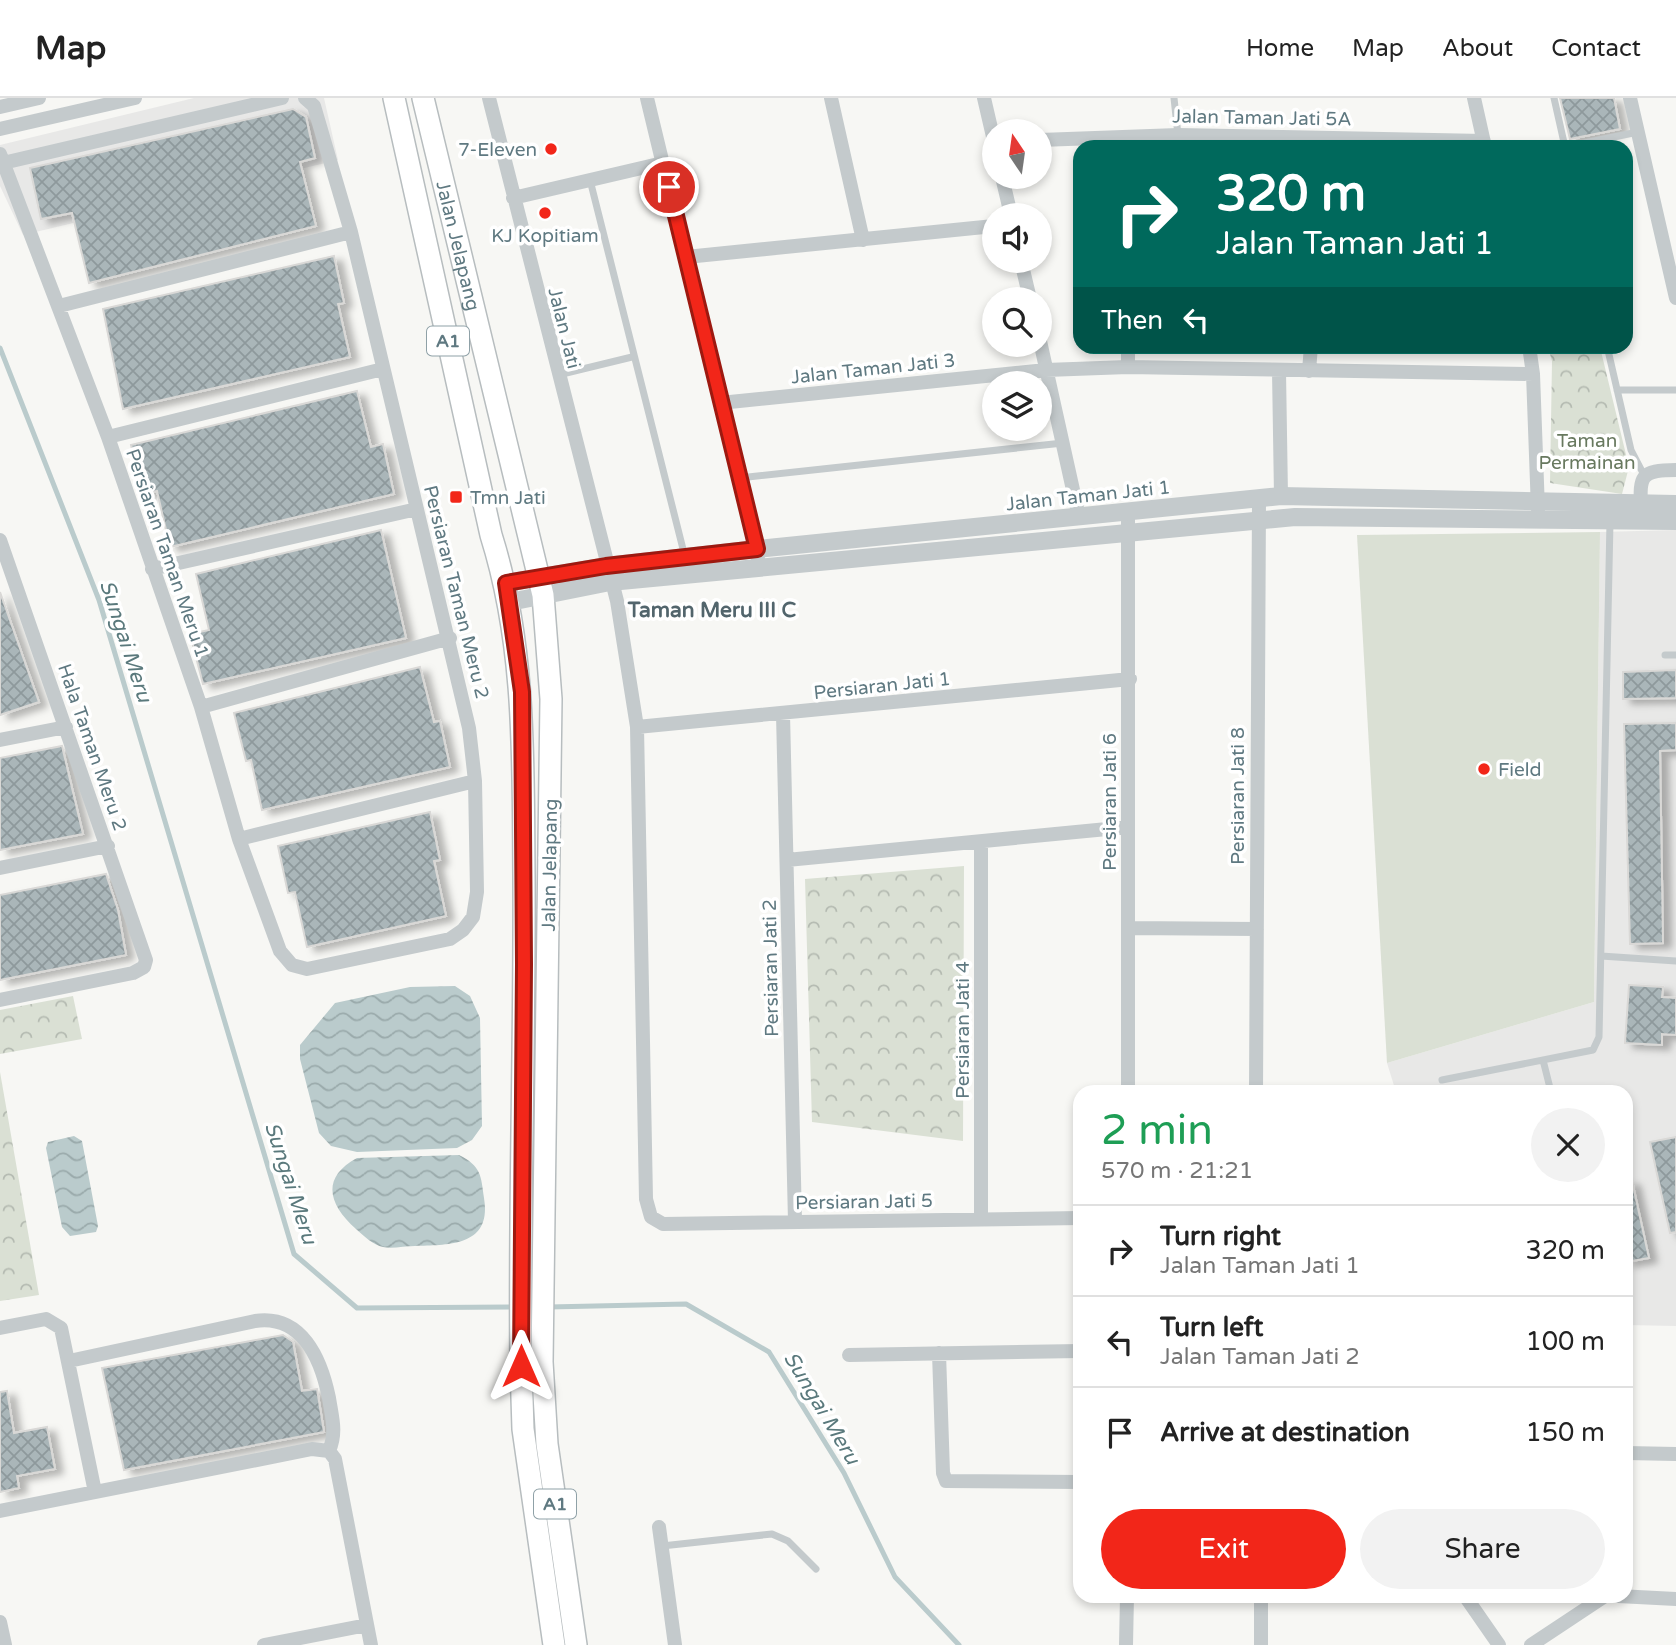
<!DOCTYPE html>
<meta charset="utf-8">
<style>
:root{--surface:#fff;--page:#f2f2f2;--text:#222;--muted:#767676;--line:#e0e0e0;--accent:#f22619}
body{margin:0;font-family:"Varela Round",sans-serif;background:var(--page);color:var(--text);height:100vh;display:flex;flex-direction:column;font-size:26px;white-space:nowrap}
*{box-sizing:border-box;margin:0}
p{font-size:23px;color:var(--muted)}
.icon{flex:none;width:38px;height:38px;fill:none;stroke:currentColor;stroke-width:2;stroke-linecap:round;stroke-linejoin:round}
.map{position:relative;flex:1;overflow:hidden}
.drawer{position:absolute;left:1073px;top:987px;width:560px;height:518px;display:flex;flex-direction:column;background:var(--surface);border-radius:21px;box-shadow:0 4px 10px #0003}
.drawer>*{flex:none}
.guide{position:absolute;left:1073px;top:42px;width:560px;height:214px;border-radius:21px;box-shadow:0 4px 10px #0003;background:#00695c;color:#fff;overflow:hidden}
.needle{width:46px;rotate:347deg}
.tools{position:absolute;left:982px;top:21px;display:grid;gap:14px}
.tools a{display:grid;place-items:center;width:70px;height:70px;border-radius:50%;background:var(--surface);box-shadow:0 4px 10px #0003;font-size:35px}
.pin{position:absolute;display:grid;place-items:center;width:60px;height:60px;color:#fff;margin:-30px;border:4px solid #fff;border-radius:50%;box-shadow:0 2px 7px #0007}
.me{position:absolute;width:77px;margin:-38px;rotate:0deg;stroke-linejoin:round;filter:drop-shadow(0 0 5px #0008)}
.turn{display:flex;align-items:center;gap:24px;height:147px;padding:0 28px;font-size:32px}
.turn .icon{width:91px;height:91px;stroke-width:2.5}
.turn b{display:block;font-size:49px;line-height:60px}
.then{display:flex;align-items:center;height:66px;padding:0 28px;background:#0003;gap:14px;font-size:26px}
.round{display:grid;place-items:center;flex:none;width:74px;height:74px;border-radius:37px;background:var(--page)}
.head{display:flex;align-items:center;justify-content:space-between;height:119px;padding:0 28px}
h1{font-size:42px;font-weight:600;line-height:52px;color:#1e9e55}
.primary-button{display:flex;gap:14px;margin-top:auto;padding:14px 28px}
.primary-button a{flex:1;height:80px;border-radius:42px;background:var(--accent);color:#fff;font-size:28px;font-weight:600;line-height:80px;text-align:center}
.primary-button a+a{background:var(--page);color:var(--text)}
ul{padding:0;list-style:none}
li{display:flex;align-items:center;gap:21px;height:91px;padding:0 28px;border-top:2px solid var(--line)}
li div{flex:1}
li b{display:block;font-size:26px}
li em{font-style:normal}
header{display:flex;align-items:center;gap:42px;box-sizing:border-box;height:98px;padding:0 35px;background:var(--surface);border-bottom:2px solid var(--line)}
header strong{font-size:33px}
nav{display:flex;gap:38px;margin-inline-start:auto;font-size:24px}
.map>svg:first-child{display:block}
.built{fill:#e8e8e7}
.park{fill:url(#park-crowns)}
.pitch{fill:#dae0d4}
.water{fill:url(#water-waves)}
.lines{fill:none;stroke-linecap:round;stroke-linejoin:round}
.stream{stroke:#bacbcc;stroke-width:5}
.building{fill:url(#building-cross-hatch);stroke:#d9d8d6;stroke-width:2;filter:url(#shadow)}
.primary-casing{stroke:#b7bdbf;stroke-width:24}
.service{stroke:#c4cacc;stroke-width:7}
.minor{stroke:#c4cacc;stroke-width:14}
.tertiary{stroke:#c4cacc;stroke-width:18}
.primary{stroke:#fff;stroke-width:21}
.route-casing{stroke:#9d1910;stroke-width:18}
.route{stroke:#f22619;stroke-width:12}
.poi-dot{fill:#f22619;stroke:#fff;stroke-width:2.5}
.labels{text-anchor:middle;stroke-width:7;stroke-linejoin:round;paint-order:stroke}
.shield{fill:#fff;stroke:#8fa1a7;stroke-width:2}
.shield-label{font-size:18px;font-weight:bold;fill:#5f7981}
.street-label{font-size:19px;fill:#5f7981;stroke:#fff}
.poi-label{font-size:19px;fill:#5f7981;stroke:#fff;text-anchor:start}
.park-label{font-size:19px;fill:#68795f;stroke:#fff}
.neighbourhood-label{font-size:21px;font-weight:bold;fill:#52656c;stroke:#fff}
.water-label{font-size:21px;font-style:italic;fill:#5a797c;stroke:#fff}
</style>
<header>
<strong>Map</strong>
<nav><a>Home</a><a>Map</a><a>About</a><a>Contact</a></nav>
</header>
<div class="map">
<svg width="1676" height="1547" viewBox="0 0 1676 1547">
<defs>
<pattern id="park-crowns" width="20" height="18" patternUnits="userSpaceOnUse" patternTransform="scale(1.75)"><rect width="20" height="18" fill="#dae0d4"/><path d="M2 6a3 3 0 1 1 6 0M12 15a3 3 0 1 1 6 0" fill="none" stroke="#b4bab1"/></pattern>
<pattern id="water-waves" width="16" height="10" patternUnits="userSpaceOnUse" patternTransform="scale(1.75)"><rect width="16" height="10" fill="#bacbcc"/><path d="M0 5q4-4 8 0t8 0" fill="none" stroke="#9aaaab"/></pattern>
<pattern id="building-cross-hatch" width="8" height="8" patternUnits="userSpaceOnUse" patternTransform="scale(1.75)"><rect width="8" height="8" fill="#aab6b9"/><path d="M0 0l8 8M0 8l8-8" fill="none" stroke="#8e999c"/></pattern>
<filter id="shadow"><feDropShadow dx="8" dy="4.5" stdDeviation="3.5" flood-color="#0004"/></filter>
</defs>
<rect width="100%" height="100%" fill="#f7f7f4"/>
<!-- built -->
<path class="built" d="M 194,0 L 324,0 L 338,62 L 23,137 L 0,88 L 0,47 Z
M 1676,432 L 1676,1228 L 1626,1227 L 1626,994 L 1396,994 L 1387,965 L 1594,904 L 1600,434 Z"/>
<!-- park -->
<path class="park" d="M 1548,249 L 1600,249 L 1629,369 L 1622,396 L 1550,385 L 1552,263 Z
M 964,768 L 963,1043 L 812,1024 L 805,781 Z
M 73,898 L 82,941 L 0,956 L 0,912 Z
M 0,974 L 39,1197 L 0,1203 Z"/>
<!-- pitch -->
<path class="pitch" d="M 1600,434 L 1594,904 L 1387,965 L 1357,437 Z"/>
<!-- water -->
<path class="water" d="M 455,888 L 470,898 L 480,920 L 482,1028 L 472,1042 L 457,1050 L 357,1054 L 331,1048 L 319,1035 L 300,961 L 300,947 L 335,905 L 410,889 Z
M 74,1038 L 82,1043 L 98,1128 L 96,1134 L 70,1138 L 62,1129 L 46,1050 L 48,1044 Z
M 459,1057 C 481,1068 481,1077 484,1100 C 492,1148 450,1147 415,1148 C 405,1148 392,1151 383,1149 C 373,1147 364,1138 356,1131 C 329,1107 320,1080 357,1060 Z"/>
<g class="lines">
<!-- stream -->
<path class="stream" d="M 0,250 L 99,502 L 294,1156 L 357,1210 L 515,1209
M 549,1209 L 686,1206 L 769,1254 L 844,1375 L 895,1479 L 959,1547"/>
</g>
<!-- building -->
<path class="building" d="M 1560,0 L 1614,0 L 1620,31 L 1570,41 Z
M 293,11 L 306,19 L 315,60 L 300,64 L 316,128 L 89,185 L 72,115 L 41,121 L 30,70 Z
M 334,158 L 344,205 L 338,206 L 350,259 L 123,311 L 103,211 Z
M 357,293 L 371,349 L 383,346 L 394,396 L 170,449 L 157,393 L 143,396 L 131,347 Z
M 381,432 L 406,540 L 203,586 L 190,536 L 209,532 L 196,476 Z
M 0,494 L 39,604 L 0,617 Z
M 420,569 L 434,624 L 440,623 L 450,669 L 262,712 L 251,662 L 246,663 L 234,615 Z
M 1676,572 L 1676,600 L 1623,601 L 1623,574 Z
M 1676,625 L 1676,652 L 1660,653 L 1663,845 L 1630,846 L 1624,626 Z
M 62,648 L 83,736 L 0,752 L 0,660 Z
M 430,714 L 440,762 L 434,763 L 446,818 L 307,849 L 295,794 L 288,795 L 278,748 Z
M 106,776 L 118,812 L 126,857 L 0,882 L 0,797 Z
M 1629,887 L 1663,889 L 1662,899 L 1676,900 L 1676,937 L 1662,936 L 1662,947 L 1625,945 Z
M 1676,1039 L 1676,1134 L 1670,1135 L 1650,1044 Z
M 1626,1083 L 1632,1083 L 1649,1160 L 1626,1164 Z
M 283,1237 L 293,1244 L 302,1293 L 317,1291 L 324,1334 L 124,1372 L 102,1270 Z
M 7,1293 L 14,1335 L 47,1329 L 55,1371 L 17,1378 L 19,1390 L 0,1394 L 0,1294 Z"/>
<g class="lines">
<defs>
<g id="primary">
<path d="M 394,0 L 491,437 C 526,548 523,661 524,777 C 525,941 519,1104 521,1268 L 523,1331 L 554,1547"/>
<path id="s1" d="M 423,0 L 543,497 L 551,601 L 542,1264 L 547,1346 L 576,1547"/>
</g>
</defs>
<!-- primary casing -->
<use href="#primary" class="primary-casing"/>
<!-- service -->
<path class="service" d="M 1174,0 L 1178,37
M 1554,0 L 1565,49 L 1638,34
M 590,82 L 685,459
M 1607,248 L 1631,352 L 1644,377
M 558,277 L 632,259
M 1617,292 L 1676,292
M 739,380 L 1063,345
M 1665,557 L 1676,557
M 1601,858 L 1676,863
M 1543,962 L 1551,994
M 1442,982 L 1593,952 L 1599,939 L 1610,424
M 662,1448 L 772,1436 L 788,1443 L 816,1471"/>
<!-- minor -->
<path class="minor" d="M 489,0 L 617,503 L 637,629 L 646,1101 L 651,1119 L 663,1126 L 1080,1120
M 647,0 L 758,461
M 831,0 L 863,142
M 984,0 L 994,43
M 1474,0 L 1485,49
M 1630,0 L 1676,200
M 0,9 L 39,0
M 0,31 L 135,0
M 1040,42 L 1178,37 L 1484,43
M 0,56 L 108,339 L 201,609 L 239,741 L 280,853 L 292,867 L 307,871 L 450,841 L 463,832 L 473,819 L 477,794 L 475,683 L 469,630 L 351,134 L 314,8 L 305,0
M 3,65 L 282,0
M 1002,79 L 1011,117
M 513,100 L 663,65
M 686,159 L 994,128
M 1021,163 L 1030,201
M 59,208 L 351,134
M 1040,243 L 1079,419
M 1128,248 L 1128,269
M 1529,248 L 1533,276 L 1538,412
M 1279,273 L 1281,398
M 1309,273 L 1311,248
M 720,305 L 1046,272 L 1128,269 L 1533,276
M 108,339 L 383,271
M 1641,414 C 1640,379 1638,372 1676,372
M 0,442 L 146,862 L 144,869 L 133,875 L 0,902
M 152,471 L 417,411
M 201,609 L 450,540
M 783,616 L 795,1123
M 637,629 L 1130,581
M 0,642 L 66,629
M 239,741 L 475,683
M 981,744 L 981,1120
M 787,762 L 1128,729
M 0,770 L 108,748
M 1128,830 L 1257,831
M 1128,994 L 1128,415
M 1256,994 L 1259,401
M 0,1230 L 46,1221 L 61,1230 L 95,1394
M 939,1255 L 943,1375 L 946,1383 L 1080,1384
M 849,1257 L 1080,1253
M 69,1263 L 255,1223 C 302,1216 321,1261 329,1300 C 332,1320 337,1334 329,1353
M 329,1353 L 335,1361 L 371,1547
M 1626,1355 L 1676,1356
M 0,1413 L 312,1351 L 329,1353
M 659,1429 L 675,1547
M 1465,1498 L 1499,1547
M 1618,1498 L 1676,1501
M 0,1524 L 5,1547
M 264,1547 L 367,1527
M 1126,1547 L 1127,1498
M 1261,1547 L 1261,1498
M 1531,1547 L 1605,1498"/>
<!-- tertiary -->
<path class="tertiary" d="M 506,485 L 606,468 L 757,451 L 1281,398 L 1676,406
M 510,504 L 610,484 L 1295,419 L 1676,423"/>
<!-- primary -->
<use href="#primary" class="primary"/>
</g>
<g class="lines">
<defs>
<path id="route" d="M 521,1268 L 524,866 L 522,594 L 506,485 L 606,468 L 757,451 L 669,89"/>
</defs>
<!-- route casing -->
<use href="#route" class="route-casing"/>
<!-- route -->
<use href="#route" class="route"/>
</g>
<!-- markers -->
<g class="poi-dot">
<circle cx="551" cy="51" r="7"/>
<circle cx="545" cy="115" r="7"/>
<rect x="449" y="392" width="14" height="14" rx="3.5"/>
<circle cx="1484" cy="671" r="7"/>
</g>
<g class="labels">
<!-- shield labels -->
<g class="shield">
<rect x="427" y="228.5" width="42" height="29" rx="5"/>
<rect x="534" y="1391.5" width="42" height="29" rx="5"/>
</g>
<g class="shield-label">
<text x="448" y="249">A1</text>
<text x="555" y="1412">A1</text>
</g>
<!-- street labels -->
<g class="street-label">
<text transform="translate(1262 19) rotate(1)" y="7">Jalan Taman Jati 5A</text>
<text dy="7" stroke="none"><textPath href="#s1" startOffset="152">Jalan Jelapang</textPath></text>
<text transform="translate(565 230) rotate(76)" y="7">Jalan Jati</text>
<text transform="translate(873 270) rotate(-6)" y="7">Jalan Taman Jati 3</text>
<text transform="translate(1088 397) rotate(-6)" y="7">Jalan Taman Jati 1</text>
<text transform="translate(168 455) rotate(71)" y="7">Persiaran Taman Meru 1</text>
<text transform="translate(457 494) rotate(76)" y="7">Persiaran Taman Meru 2</text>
<text transform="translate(882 587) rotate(-6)" y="7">Persiaran Jati 1</text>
<text transform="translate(93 649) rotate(71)" y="7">Hala Taman Meru 2</text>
<text transform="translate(1237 698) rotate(-90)" y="7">Persiaran Jati 8</text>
<text transform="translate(1109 704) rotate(-90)" y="7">Persiaran Jati 6</text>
<text transform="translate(549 767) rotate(-89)" y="7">Jalan Jelapang</text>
<text transform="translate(770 870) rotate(-91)" y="7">Persiaran Jati 2</text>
<text transform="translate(962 932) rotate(-90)" y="7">Persiaran Jati 4</text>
<text transform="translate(864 1103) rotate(-1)" y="7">Persiaran Jati 5</text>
</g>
<!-- poi labels -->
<g class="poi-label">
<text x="537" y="58" text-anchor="end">7-Eleven</text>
<text x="545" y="144" text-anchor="middle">KJ Kopitiam</text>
<text x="470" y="406">Tmn Jati</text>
<text x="1498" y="678">Field</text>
</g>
<!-- park labels -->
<g class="park-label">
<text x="1587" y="349">Taman<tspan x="1587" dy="22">Permainan</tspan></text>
</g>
<!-- neighbourhood labels -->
<g class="neighbourhood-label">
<text x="712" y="519">Taman Meru III C</text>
</g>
<!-- water labels -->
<g class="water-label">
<text transform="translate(126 543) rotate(72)" y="7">Sungai Meru</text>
<text transform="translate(291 1085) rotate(72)" y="7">Sungai Meru</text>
<text transform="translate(822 1310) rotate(59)" y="7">Sungai Meru</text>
</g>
</g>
</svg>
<div class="tools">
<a><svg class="needle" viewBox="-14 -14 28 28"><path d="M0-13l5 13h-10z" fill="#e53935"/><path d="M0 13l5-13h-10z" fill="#767676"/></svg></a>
<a><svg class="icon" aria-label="sound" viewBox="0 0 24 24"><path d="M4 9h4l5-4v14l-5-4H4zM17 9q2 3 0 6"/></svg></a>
<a><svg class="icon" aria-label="search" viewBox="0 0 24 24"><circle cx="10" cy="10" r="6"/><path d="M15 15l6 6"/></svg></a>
<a><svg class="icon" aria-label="layers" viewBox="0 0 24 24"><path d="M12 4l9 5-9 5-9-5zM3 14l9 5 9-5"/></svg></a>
</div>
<div class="pin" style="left:669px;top:89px;background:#d93025"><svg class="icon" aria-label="arrive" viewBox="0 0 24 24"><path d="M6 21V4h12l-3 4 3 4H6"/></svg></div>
<svg class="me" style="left:521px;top:1268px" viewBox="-20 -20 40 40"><path d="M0-17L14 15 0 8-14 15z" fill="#f22619" stroke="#fff" stroke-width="4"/></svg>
<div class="guide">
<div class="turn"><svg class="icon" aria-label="right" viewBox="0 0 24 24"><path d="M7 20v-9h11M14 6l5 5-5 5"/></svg><div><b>320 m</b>Jalan Taman Jati 1</div></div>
<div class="then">Then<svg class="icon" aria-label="left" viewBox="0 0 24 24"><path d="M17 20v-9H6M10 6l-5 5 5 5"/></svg></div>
</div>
<section class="drawer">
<div class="head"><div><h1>2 min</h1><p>570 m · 21:21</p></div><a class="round"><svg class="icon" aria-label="close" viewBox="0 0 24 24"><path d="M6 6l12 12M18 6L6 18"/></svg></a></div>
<ul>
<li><svg class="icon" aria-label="right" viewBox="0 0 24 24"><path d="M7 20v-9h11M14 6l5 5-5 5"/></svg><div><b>Turn right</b><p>Jalan Taman Jati 1</p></div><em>320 m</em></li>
<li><svg class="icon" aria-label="left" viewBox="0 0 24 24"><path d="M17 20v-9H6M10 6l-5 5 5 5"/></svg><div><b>Turn left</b><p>Jalan Taman Jati 2</p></div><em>100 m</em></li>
<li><svg class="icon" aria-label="arrive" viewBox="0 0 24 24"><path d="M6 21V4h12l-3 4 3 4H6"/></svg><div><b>Arrive at destination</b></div><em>150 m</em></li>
</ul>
<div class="primary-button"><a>Exit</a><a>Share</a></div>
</section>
</div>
